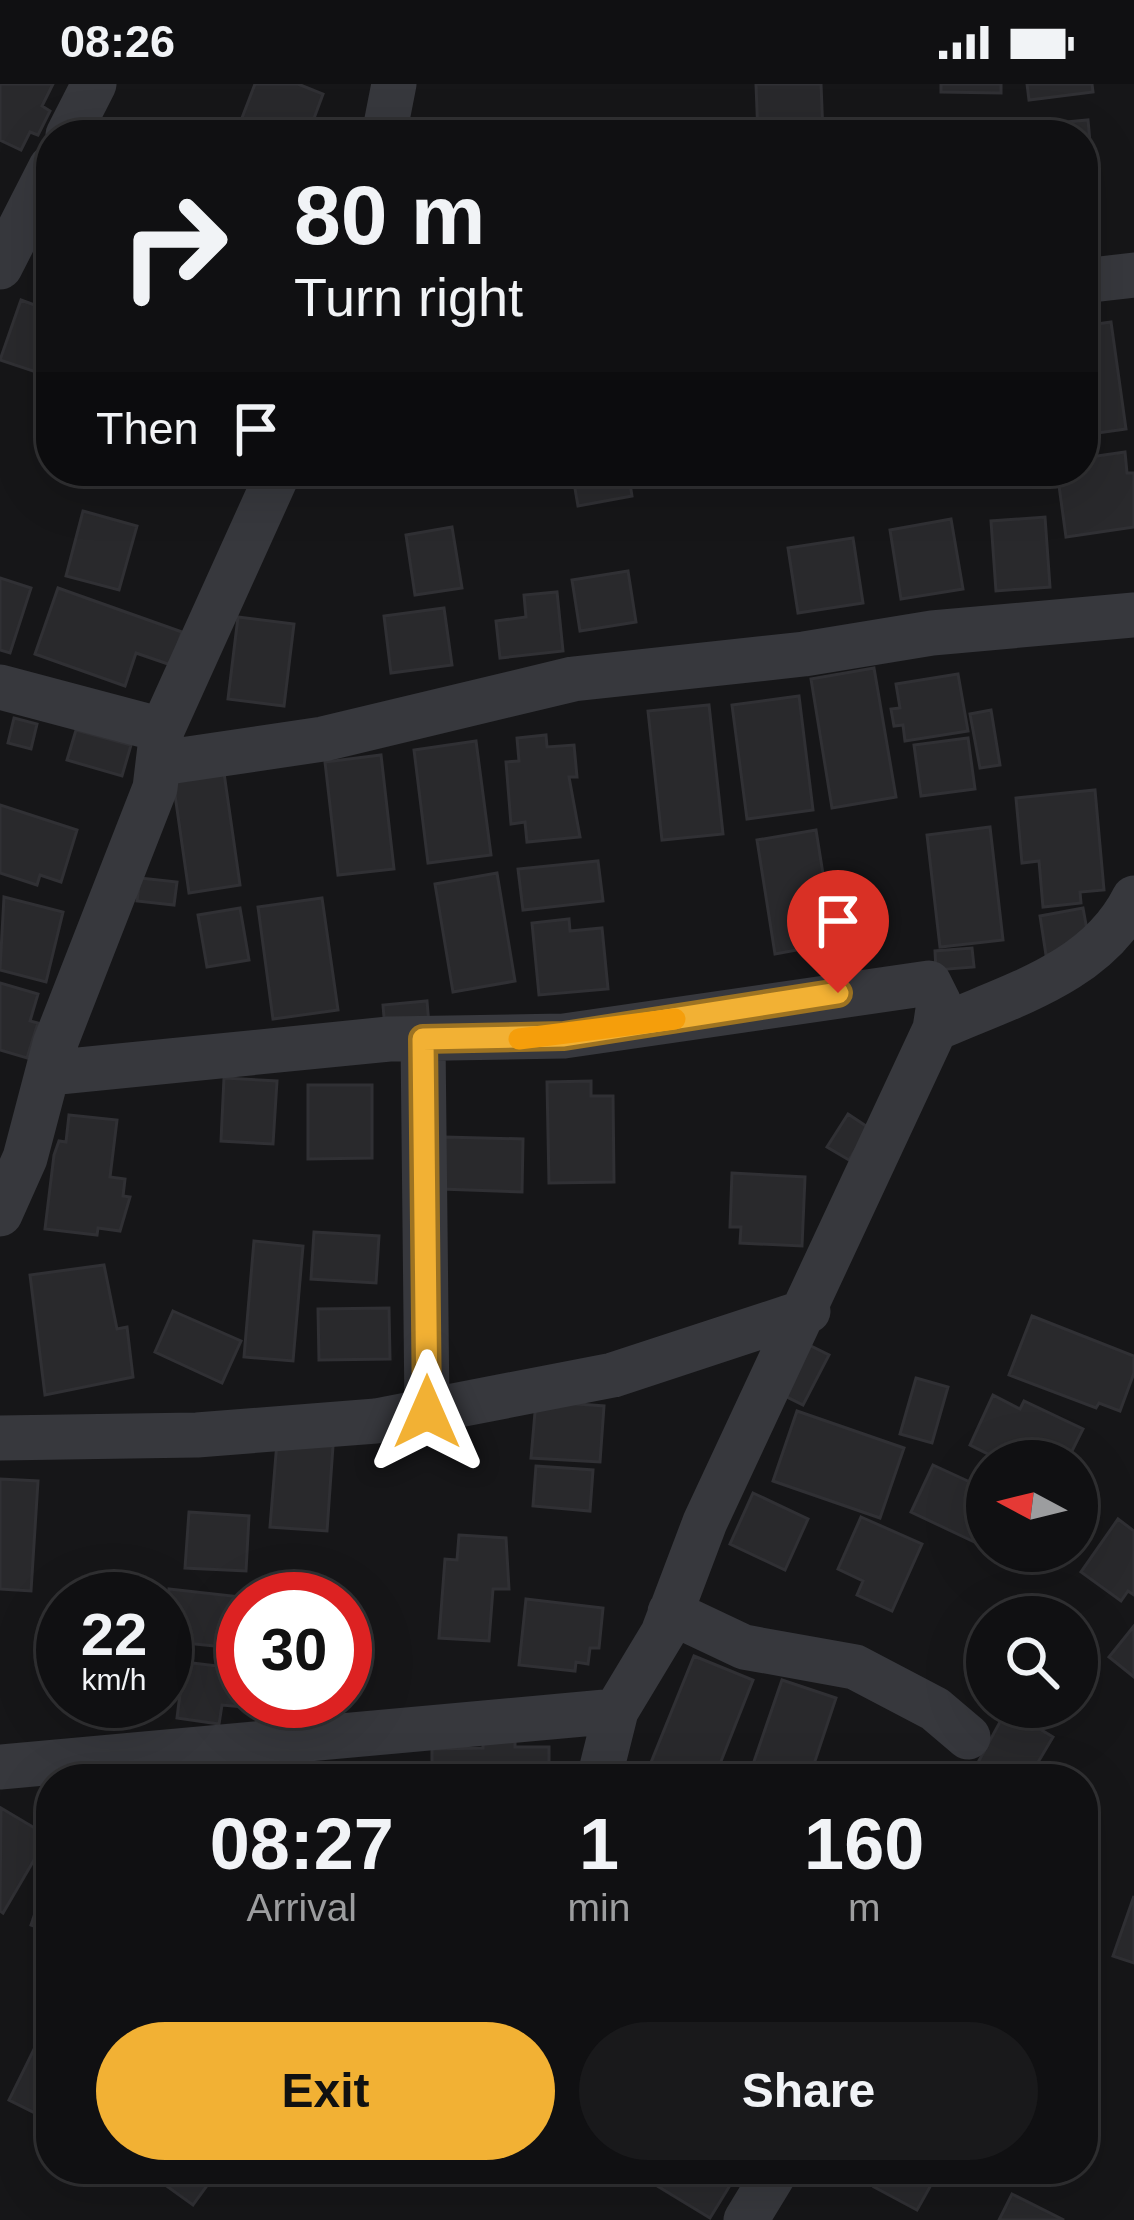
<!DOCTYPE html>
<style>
:root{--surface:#101012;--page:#19191b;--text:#f1f3f6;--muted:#9c9d9f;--line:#303032;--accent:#f2b134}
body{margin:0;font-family:Arial,sans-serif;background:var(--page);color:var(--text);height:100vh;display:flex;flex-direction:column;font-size:45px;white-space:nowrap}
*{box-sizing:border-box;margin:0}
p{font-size:39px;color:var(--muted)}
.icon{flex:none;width:66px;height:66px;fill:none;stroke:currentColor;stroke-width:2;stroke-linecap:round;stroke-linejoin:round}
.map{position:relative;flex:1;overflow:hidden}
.side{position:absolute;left:36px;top:1680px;width:1062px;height:420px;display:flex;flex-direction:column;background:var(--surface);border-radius:48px;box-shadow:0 12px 48px #0002,0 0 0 3px var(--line)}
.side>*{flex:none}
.banner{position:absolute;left:36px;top:36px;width:1062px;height:366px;border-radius:48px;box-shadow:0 12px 48px #0002,0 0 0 3px var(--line);background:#101012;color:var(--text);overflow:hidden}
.needle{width:78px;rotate:277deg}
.fabs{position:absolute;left:966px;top:1356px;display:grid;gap:24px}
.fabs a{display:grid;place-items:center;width:132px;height:132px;border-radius:50%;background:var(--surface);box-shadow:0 12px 48px #0002,0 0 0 3px var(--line);font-size:60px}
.speed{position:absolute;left:36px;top:1488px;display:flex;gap:24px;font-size:60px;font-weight:700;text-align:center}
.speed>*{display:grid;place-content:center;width:156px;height:156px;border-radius:50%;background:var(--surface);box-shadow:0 12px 48px #0002,0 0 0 3px var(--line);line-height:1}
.speed small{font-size:30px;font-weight:400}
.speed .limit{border:18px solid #d22;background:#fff;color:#111}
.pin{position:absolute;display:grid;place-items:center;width:102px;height:102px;color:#fff;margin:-123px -51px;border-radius:50% 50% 50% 0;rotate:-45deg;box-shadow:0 0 12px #0007}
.pin .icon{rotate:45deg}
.me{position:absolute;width:132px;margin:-66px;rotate:0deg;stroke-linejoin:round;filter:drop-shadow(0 0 9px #0008)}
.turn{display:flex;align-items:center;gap:42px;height:252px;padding:0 60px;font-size:54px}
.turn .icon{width:156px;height:156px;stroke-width:2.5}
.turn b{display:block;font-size:84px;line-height:102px}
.then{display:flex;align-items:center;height:114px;padding:0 60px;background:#0003;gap:24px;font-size:45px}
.eta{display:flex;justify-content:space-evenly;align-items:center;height:204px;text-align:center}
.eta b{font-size:72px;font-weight:700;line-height:84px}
.cta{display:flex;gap:24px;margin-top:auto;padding:24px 60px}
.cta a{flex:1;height:138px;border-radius:72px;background:var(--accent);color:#111;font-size:48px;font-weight:700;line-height:138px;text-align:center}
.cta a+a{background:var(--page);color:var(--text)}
.status{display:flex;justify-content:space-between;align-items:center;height:84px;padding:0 60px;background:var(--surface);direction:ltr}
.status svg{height:33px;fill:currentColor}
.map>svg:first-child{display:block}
.building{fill:#29292c;stroke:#303034;stroke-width:3}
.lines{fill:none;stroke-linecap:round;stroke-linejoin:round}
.minor{stroke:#37383d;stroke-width:45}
.route-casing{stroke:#9d7322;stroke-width:30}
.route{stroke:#f2b134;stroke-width:21}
.slow{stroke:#f59e0b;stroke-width:21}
</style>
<div class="status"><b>08:26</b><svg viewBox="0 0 49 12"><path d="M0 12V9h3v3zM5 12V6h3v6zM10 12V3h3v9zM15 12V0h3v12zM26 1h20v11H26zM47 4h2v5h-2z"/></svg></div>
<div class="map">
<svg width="1134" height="2136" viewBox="0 0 1134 2136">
<rect width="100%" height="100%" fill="#161618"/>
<!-- building -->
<path class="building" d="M 0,0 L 53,0 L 42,22 L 50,27 L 38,51 L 30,48 L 21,66 L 0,56 Z
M 255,0 L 298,0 L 323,10 L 310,45 L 303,42 L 300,51 L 286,51 L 242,34 Z
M 756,0 L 821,0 L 823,50 L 758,51 Z
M 941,0 L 1001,0 L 1001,9 L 941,8 Z
M 1027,0 L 1092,0 L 1093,8 L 1029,16 Z
M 1088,36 L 1091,69 L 1083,70 L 1083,51 L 1014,51 L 1013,43 Z
M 21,216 L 51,227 L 51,293 L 0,276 Z
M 1111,238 L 1126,345 L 1083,351 L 1083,242 Z
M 1125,368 L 1127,389 L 1134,389 L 1134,443 L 1066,453 L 1057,387 L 1083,387 L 1083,374 Z
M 572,387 L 628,387 L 632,412 L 578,422 Z
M 83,427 L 137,442 L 119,506 L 66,492 Z
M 1045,433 L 1050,503 L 996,507 L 991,437 Z
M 951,435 L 963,505 L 901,515 L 890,446 Z
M 452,443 L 462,504 L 415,511 L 406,451 Z
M 853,454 L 863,519 L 798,529 L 788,464 Z
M 628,487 L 636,538 L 580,547 L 572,496 Z
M 0,494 L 31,504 L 10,569 L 0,566 Z
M 58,504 L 182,548 L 171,581 L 136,569 L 125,602 L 35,570 Z
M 557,508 L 563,567 L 500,574 L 496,537 L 526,533 L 524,511 Z
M 444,524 L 452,581 L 391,589 L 384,532 Z
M 238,533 L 294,540 L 284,622 L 228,615 Z
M 874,584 L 896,713 L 832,724 L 811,595 Z
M 958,590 L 968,647 L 905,657 L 903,641 L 894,642 L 891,625 L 900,624 L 896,600 Z
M 799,612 L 813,726 L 747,735 L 732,621 Z
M 709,621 L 723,750 L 662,756 L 648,627 Z
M 991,626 L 1000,681 L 980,684 L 970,630 Z
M 14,634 L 37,640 L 31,665 L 8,659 Z
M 76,646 L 131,661 L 122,692 L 67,676 Z
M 546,651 L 547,663 L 574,661 L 577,693 L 569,693 L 580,753 L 527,758 L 525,738 L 511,740 L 506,678 L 519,677 L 517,654 Z
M 968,654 L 975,705 L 921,712 L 914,661 Z
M 476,657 L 491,771 L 428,779 L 414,666 Z
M 381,671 L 394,785 L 338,791 L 325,678 Z
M 223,682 L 240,801 L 189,809 L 172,690 Z
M 1095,706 L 1104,806 L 1080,808 L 1081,819 L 1043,823 L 1039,777 L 1022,779 L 1016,714 Z
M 0,721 L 77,746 L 61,798 L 40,791 L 37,801 L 0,789 Z
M 990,743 L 1003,856 L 940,863 L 927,751 Z
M 816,746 L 834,859 L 775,870 L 757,756 Z
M 598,777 L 603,817 L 523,826 L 518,785 Z
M 497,789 L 515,897 L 453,908 L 435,800 Z
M 140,794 L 177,798 L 174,821 L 137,817 Z
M 4,813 L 63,828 L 46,898 L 0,886 Z
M 322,814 L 338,926 L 273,935 L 258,823 Z
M 240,824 L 249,876 L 207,883 L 198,831 Z
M 1083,824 L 1090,863 L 1046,871 L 1040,832 Z
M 569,835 L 570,847 L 602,844 L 608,905 L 539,911 L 532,839 Z
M 972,864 L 974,883 L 936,886 L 935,867 Z
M 0,899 L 38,910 L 30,937 L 38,939 L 27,974 L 0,966 Z
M 427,917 L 429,941 L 385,945 L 383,921 Z
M 224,994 L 277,997 L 273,1060 L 221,1057 Z
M 591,997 L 591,1012 L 613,1012 L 614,1098 L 549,1099 L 547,998 Z
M 308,1001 L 372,1001 L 372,1074 L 308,1075 Z
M 848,1030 L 869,1044 L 849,1076 L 827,1063 Z
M 69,1031 L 117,1036 L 110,1093 L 125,1095 L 123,1112 L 130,1113 L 120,1147 L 98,1144 L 97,1151 L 45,1145 L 54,1071 L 59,1057 L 66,1058 Z
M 444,1053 L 523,1055 L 522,1108 L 442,1105 Z
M 732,1089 L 805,1093 L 802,1162 L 740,1159 L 741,1143 L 730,1143 Z
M 314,1148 L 379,1152 L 376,1199 L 311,1195 Z
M 254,1157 L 303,1162 L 293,1277 L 244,1273 Z
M 104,1181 L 117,1245 L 127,1243 L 133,1293 L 45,1311 L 30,1191 Z
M 389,1224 L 390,1275 L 319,1276 L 318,1225 Z
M 173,1227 L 241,1257 L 222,1299 L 155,1268 Z
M 1032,1232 L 1134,1272 L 1134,1289 L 1120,1327 L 1099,1319 L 1096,1324 L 1009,1291 Z
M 809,1261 L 829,1271 L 803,1321 L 783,1311 Z
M 916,1294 L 948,1303 L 932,1359 L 900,1350 Z
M 993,1311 L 1020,1325 L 1024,1317 L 1083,1345 L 1067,1377 L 1002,1377 L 970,1361 Z
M 536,1317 L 604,1322 L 600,1378 L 531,1374 Z
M 797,1327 L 904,1364 L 880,1434 L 773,1397 Z
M 277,1358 L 333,1362 L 327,1447 L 270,1443 Z
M 933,1381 L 987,1406 L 987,1464 L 911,1428 Z
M 536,1382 L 593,1386 L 590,1427 L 533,1422 Z
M 0,1395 L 38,1397 L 31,1507 L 0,1505 Z
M 753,1409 L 808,1435 L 785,1486 L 730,1460 Z
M 189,1428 L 249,1432 L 246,1487 L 185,1484 Z
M 861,1433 L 922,1460 L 892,1527 L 857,1511 L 863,1497 L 838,1485 Z
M 1118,1435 L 1134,1447 L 1134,1511 L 1128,1507 L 1121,1517 L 1081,1488 Z
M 459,1451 L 506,1454 L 509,1505 L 493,1505 L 489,1557 L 439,1554 L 445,1475 L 457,1476 Z
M 169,1505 L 241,1513 L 235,1564 L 165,1557 Z
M 526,1515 L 603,1524 L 599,1564 L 590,1564 L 588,1580 L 576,1578 L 575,1587 L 519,1581 Z
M 1134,1542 L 1134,1593 L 1109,1573 Z
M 694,1572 L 753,1596 L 714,1695 L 686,1695 L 650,1681 Z
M 184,1578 L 226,1583 L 225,1595 L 243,1597 L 245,1623 L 222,1621 L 219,1640 L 177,1634 Z
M 782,1596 L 836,1614 L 809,1695 L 748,1695 Z
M 1007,1625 L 1053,1653 L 1028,1695 L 969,1695 Z
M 515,1646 L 515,1663 L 549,1663 L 549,1695 L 432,1695 L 432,1665 L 483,1664 L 483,1647 Z
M 356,1682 L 408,1695 L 353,1695 Z
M 1,1724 L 48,1752 L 3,1829 L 0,1827 Z
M 51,1782 L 51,1848 L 31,1841 Z
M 1134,1812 L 1134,1879 L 1113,1872 Z
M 40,1953 L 51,1959 L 51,2037 L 9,2016 Z
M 143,2085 L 219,2085 L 193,2121 Z
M 663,2085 L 740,2085 L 710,2134 L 654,2100 Z
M 884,2085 L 940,2085 L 917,2126 L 874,2103 Z
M 1012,2110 L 1064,2136 L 999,2136 Z"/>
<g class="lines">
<!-- minor -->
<path class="minor" d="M 68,51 L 94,0
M 384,51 L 394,0
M 0,183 L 51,83
M 1083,197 L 1134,191
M 0,603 L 162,646
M 161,679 L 323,655 L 573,595 L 804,570 L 932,549 L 1134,531
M 935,945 C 1008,912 1096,890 1134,814
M 423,955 L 427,1327
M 49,989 L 389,955 L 564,952 L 929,899 L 939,919 L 935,945 L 705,1438 L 663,1549 L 616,1627 L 599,1695
M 0,1130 L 25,1074 L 55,960 L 155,704 L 162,646 L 279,387
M 0,1354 L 197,1351 L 376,1337 L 613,1291 L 808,1227
M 670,1528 L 744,1563 L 855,1583 L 935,1625 L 968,1653
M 0,1683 L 616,1627
M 746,2136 L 777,2085"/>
</g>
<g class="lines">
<defs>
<path id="route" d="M 427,1328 L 423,955 L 564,952 L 838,909"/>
</defs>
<!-- route casing -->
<use href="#route" class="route-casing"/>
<!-- route -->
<use href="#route" class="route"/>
<!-- slow -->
<path class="slow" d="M 519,955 L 675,935"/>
</g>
</svg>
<div class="fabs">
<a><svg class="needle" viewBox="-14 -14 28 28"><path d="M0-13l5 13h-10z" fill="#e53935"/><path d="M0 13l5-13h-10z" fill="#9c9d9f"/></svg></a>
<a><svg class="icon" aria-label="search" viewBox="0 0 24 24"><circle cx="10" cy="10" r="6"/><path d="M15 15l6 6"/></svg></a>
</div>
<div class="speed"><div>22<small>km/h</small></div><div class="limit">30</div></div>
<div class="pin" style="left:838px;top:909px;background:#d93025"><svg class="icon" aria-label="arrive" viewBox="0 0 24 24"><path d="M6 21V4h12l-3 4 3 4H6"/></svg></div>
<svg class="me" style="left:427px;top:1328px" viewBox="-20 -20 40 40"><path d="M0-17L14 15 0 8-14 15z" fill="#f2b134" stroke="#fff" stroke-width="4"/></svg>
<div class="banner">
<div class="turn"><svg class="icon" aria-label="right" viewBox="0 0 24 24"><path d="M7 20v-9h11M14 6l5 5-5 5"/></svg><div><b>80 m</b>Turn right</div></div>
<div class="then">Then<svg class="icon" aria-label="arrive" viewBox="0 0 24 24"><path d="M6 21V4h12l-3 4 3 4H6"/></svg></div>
</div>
<section class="side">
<div class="eta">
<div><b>08:27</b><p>Arrival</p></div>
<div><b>1</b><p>min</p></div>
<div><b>160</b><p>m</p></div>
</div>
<div class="cta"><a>Exit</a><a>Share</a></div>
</section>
</div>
